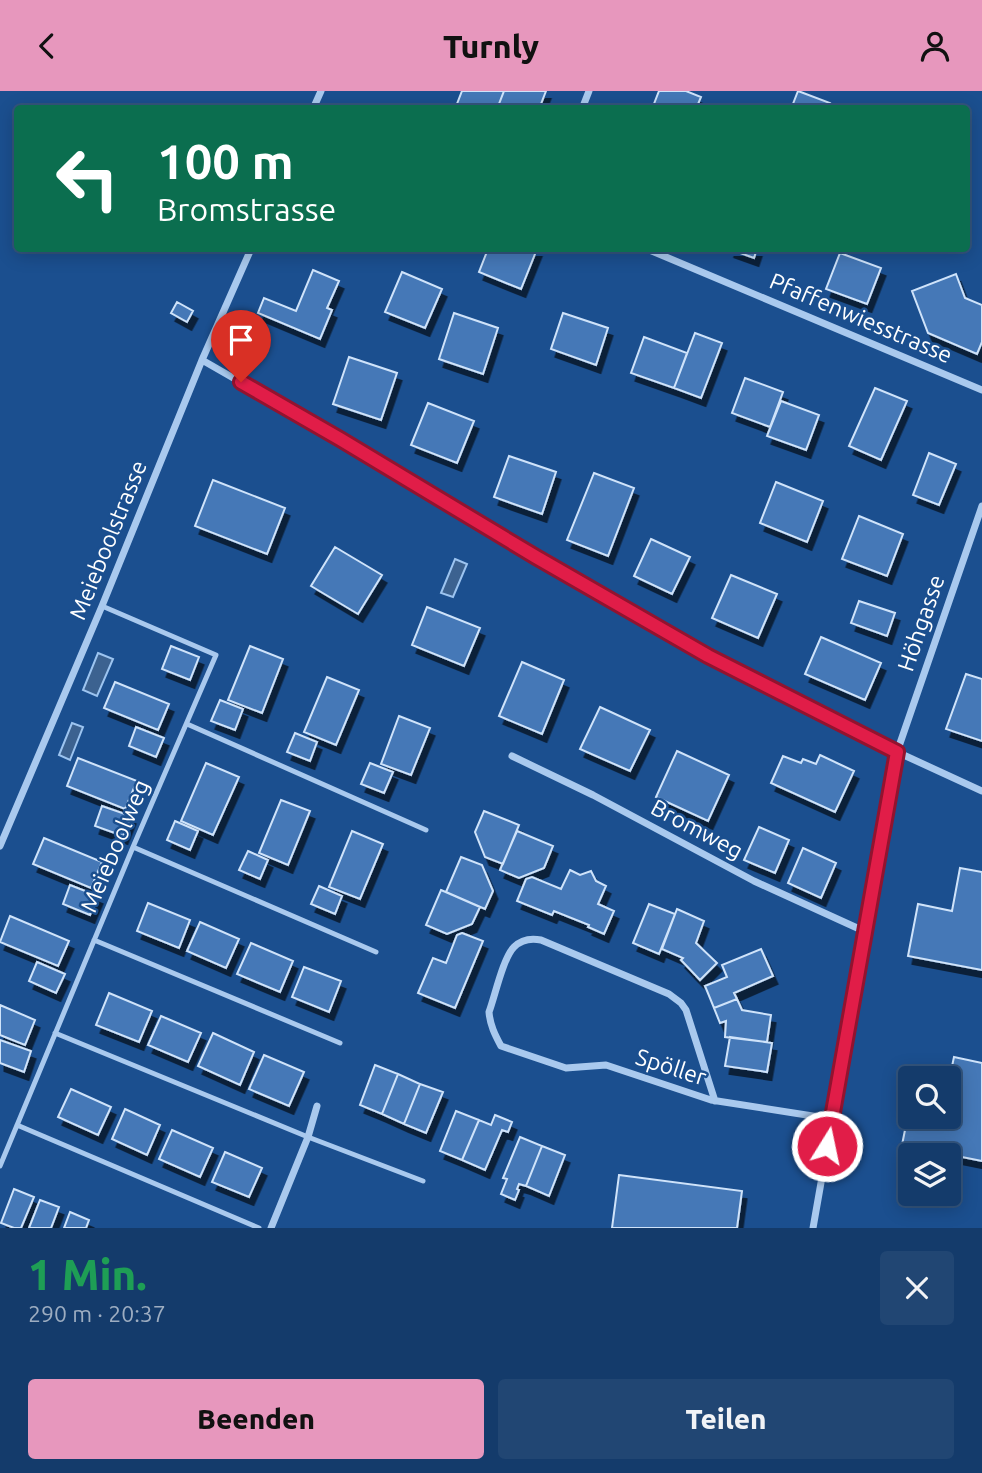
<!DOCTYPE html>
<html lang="de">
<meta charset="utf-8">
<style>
:root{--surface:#143b6b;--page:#214673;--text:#f1f3f6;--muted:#9dadc1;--line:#33557e;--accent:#e797bd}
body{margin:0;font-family:Ubuntu,sans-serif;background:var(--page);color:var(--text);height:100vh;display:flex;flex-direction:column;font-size:26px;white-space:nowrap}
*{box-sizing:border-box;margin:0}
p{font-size:23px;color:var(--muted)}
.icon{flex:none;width:38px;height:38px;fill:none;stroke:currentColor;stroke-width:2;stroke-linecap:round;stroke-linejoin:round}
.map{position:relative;height:1137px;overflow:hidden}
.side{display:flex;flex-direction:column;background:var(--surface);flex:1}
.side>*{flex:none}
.hud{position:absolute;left:14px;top:14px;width:956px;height:147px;border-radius:7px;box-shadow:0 4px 18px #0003,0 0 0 2px var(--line);background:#0b6e4f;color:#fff;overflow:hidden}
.fabs{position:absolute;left:898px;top:975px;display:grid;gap:14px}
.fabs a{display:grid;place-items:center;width:63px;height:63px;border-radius:7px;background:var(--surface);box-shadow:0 4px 18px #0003,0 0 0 2px var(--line);font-size:35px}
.pin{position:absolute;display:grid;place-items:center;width:60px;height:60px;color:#fff;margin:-72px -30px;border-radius:50% 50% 50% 0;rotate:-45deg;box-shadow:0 0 7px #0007}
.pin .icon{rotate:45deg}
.me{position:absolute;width:77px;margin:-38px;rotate:10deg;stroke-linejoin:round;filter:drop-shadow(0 0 5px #0008)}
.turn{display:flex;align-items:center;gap:24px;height:147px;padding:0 28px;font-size:32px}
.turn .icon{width:91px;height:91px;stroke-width:2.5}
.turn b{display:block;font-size:49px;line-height:60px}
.round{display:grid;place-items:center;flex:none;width:74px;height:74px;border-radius:7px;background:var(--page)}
.overview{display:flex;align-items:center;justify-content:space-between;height:119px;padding:0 28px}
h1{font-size:42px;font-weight:800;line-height:52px;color:#1e9e55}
.primary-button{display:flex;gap:14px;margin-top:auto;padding:14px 28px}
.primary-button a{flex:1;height:80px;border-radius:7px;background:var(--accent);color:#111;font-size:28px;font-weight:800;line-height:80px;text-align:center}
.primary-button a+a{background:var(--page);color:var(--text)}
header{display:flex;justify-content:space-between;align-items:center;height:91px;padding:0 28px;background:var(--accent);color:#111;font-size:32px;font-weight:800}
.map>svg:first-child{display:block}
.water{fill:#3c6290;stroke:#9cc4f0;stroke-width:2}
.building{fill:#4478b7;stroke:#cfe3fa;stroke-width:2;filter:url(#shadow)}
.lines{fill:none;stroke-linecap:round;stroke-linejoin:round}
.service{stroke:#a9c9ee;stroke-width:5}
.minor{stroke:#a9c9ee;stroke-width:7}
.route-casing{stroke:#92132f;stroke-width:18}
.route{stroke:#e11d48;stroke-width:12}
.labels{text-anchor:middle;stroke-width:5;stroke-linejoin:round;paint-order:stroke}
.street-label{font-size:23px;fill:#fff;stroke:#1b4f8f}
</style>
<header><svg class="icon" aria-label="back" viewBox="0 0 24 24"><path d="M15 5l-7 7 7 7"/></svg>Turnly<svg class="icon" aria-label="person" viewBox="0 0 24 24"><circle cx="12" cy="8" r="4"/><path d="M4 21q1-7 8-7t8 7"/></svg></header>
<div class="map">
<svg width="982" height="1137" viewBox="0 0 982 1137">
<defs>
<filter id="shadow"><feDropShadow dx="4.5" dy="8" stdDeviation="0" flood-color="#0009"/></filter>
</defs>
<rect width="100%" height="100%" fill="#1b4f8f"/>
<!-- water -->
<path class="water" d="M 455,468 L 467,473 L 453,506 L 441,502 Z
M 98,562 L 113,568 L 97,605 L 83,599 Z
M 72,632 L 83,636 L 70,669 L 59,664 Z"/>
<!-- building -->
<path class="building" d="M 462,0 L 504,0 L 497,18 L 455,18 Z
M 504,0 L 546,0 L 539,18 L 497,18 Z
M 659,0 L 686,0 L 701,6 L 696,18 L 652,18 Z
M 798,0 L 830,12 L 828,18 L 791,18 Z
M 488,158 L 537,158 L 521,198 L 479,181 Z
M 729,158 L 757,158 L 754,167 Z
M 840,162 L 881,177 L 867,213 L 826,198 Z
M 313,179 L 339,190 L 327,217 L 332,219 L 320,248 L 258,222 L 264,207 L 296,220 Z
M 402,181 L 442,198 L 425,237 L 385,221 Z
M 956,183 L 965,207 L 982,214 L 982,251 L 977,263 L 928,242 L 912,200 Z
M 177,211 L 193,220 L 187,231 L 171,222 Z
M 454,222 L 498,237 L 483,283 L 439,268 Z
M 563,222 L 608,237 L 596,274 L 551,258 Z
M 695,242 L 722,252 L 701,307 L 674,297 Z
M 644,246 L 687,262 L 674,297 L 631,282 Z
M 349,266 L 397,282 L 381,329 L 333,313 Z
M 745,287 L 783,301 L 770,336 L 732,322 Z
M 875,297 L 907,310 L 881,369 L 849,355 Z
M 781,310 L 819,324 L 806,359 L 767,345 Z
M 428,312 L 474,330 L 457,372 L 411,354 Z
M 929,362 L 956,373 L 939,414 L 913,404 Z
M 509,365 L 556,381 L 542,423 L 494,406 Z
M 594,382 L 634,397 L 608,465 L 567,449 Z
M 213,389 L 285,417 L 267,463 L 195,435 Z
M 776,391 L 823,410 L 807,451 L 760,432 Z
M 859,425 L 903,443 L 887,485 L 842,468 Z
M 651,448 L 690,466 L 672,503 L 634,485 Z
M 335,456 L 382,484 L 358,523 L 311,495 Z
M 731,484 L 777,503 L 758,547 L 712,527 Z
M 859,510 L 895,522 L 887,545 L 851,532 Z
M 427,516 L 480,537 L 464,575 L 412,554 Z
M 821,546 L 881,572 L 865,609 L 805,583 Z
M 171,555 L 199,566 L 190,589 L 162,578 Z
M 250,555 L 283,568 L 262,622 L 228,609 Z
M 522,571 L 564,589 L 542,643 L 499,625 Z
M 966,583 L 982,588 L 982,650 L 946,638 Z
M 327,586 L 359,599 L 336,654 L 304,641 Z
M 115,591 L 169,613 L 158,639 L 104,617 Z
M 220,609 L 243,618 L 235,639 L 211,630 Z
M 600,616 L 650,639 L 630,680 L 580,658 Z
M 399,625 L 430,637 L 411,684 L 381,673 Z
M 136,636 L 164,647 L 156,666 L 129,655 Z
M 295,642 L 317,651 L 310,670 L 287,661 Z
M 677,660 L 729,684 L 708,730 L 656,706 Z
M 820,664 L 854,680 L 835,721 L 771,692 L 783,665 L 801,672 L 803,668 L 816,673 Z
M 78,667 L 137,690 L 125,718 L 67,695 Z
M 206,672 L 239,686 L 213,744 L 181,730 Z
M 370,672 L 393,681 L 384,702 L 361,693 Z
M 281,709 L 310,720 L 288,774 L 259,762 Z
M 102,715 L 131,725 L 123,745 L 95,735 Z
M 484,720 L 519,734 L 503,773 L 485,766 L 475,741 Z
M 175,730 L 198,740 L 190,759 L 167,749 Z
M 759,736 L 789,749 L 775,782 L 744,769 Z
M 352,740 L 383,753 L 360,808 L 329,796 Z
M 517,740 L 553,755 L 544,777 L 519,787 L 500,779 Z
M 44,747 L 102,771 L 91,797 L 33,773 Z
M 803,757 L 836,772 L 821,807 L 788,792 Z
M 248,760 L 268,769 L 260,788 L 239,779 Z
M 461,766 L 482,774 L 493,800 L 485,818 L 446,801 Z
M 960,777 L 982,781 L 982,879 L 908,865 L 918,813 L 952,820 Z
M 570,779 L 580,784 L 591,780 L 596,790 L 606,795 L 598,813 L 614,820 L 604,843 L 588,836 L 589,834 L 554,820 L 552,824 L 517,810 L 526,788 L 532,786 L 561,798 Z
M 70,794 L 98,805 L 90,824 L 63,813 Z
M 319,795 L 342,805 L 335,823 L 311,813 Z
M 441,799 L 480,816 L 472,833 L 447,843 L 426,834 Z
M 148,812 L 190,829 L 179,857 L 137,840 Z
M 649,813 L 675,823 L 659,863 L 633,852 Z
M 677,818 L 704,830 L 696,852 L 717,872 L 700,889 L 681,869 L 683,867 L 662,858 Z
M 10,825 L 69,850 L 58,875 L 0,851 Z
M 200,831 L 239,848 L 226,877 L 187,860 Z
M 462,842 L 483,850 L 455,917 L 418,902 L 433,867 L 446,872 L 457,844 Z
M 251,852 L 293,870 L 280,901 L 237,883 Z
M 761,858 L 773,885 L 734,902 L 737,908 L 714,917 L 705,895 L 727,886 L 722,874 Z
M 37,871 L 65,883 L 56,902 L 29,890 Z
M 304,876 L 341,890 L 329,921 L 292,906 Z
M 109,902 L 152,920 L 139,951 L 96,934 Z
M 737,908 L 742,919 L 771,924 L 767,951 L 725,946 L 726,930 L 720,932 L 714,917 Z
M 0,914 L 35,929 L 25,954 L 0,944 Z
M 161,925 L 201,942 L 188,971 L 148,954 Z
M 213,942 L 254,961 L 240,994 L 198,975 Z
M 730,946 L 772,952 L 767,981 L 725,975 Z
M 0,949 L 31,960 L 24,981 L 0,972 Z
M 264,964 L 304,981 L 289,1015 L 249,998 Z
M 954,966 L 982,972 L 982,1070 L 902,1054 L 910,1014 L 910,1026 L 948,1026 L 948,994 Z
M 375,974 L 398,983 L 382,1023 L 360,1014 Z
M 398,983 L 420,993 L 404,1033 L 382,1023 Z
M 420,993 L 443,1001 L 426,1042 L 404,1033 Z
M 71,998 L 111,1016 L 98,1044 L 58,1026 Z
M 125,1018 L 160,1034 L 147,1064 L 112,1048 Z
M 456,1020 L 479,1029 L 462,1069 L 440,1060 Z
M 495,1024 L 512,1031 L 508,1041 L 502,1039 L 485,1079 L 462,1069 L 479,1029 L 491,1034 Z
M 172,1039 L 213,1057 L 200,1086 L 159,1068 Z
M 520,1046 L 542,1055 L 526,1095 L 519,1093 L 517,1098 L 519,1099 L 515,1109 L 501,1103 L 507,1088 L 503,1087 Z
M 542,1055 L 565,1064 L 549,1105 L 526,1095 Z
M 225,1061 L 262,1077 L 249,1106 L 212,1091 Z
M 619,1084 L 742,1100 L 737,1137 L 612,1137 Z
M 14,1098 L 34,1106 L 21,1137 L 14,1137 L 1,1132 Z
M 40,1109 L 59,1116 L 51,1137 L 29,1137 Z
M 70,1121 L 89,1129 L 86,1137 L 64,1137 Z"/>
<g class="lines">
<!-- service -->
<path class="service" d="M 187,633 L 426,739
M 133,756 L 376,861
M 94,849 L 340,952
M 55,942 L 308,1046 L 423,1090
M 17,1034 L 259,1137
M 0,1075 L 133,756 L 216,564 L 102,515"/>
<!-- minor -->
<path class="minor" d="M 313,18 L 321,0
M 582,18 L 589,0
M 647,158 L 982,299
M 202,269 L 340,348 L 536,465 L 708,564 L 897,661 L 982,700
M 512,665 L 593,704 L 754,790 L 866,841
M 0,755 L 102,515 L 202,269 L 251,158
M 715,1010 L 686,919 L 681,912 L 669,903 L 541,849 C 531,847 521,849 514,856 C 503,867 495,905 489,921 C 490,934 495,944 501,955 L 566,977 L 606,974 L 711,1009 L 832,1028
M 271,1137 L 308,1046 L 317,1015
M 813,1137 L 897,661 L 982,415"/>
</g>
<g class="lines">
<defs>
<path id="route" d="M 241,291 L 340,348 L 536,466 L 708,565 L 897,661 L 827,1055"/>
</defs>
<!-- route casing -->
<use href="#route" class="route-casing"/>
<!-- route -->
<use href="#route" class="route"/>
</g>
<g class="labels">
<!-- street labels -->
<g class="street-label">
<text transform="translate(861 227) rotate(23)" y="8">Pfaffenwiesstrasse</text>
<text transform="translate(108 449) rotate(-68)" y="8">Meieboolstrasse</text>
<text transform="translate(921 532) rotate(-71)" y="8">Höhgasse</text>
<text transform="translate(697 738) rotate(28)" y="8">Bromweg</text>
<text transform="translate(115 755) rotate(-67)" y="8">Meieboolweg</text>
<text transform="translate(671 976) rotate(18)" y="8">Spöller</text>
</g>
</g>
</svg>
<div class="fabs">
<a><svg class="icon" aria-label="search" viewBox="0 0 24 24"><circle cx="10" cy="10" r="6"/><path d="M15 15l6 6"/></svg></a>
<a><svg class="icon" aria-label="layers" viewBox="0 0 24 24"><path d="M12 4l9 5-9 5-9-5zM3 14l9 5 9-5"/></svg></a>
</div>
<div class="pin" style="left:241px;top:291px;background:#d93025"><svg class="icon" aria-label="arrive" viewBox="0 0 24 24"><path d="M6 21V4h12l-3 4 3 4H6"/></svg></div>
<svg class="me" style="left:827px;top:1055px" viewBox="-20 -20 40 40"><circle r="17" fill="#e11d48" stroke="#fff" stroke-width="3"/><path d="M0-11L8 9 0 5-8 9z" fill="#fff"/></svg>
<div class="hud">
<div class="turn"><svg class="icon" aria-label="left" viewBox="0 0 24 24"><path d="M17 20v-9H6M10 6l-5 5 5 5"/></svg><div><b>100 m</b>Bromstrasse</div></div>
</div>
</div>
<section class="side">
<div class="overview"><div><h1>1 Min.</h1><p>290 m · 20:37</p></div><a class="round"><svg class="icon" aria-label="close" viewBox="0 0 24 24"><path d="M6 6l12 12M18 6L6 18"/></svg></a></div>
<div class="primary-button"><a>Beenden</a><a>Teilen</a></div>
</section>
